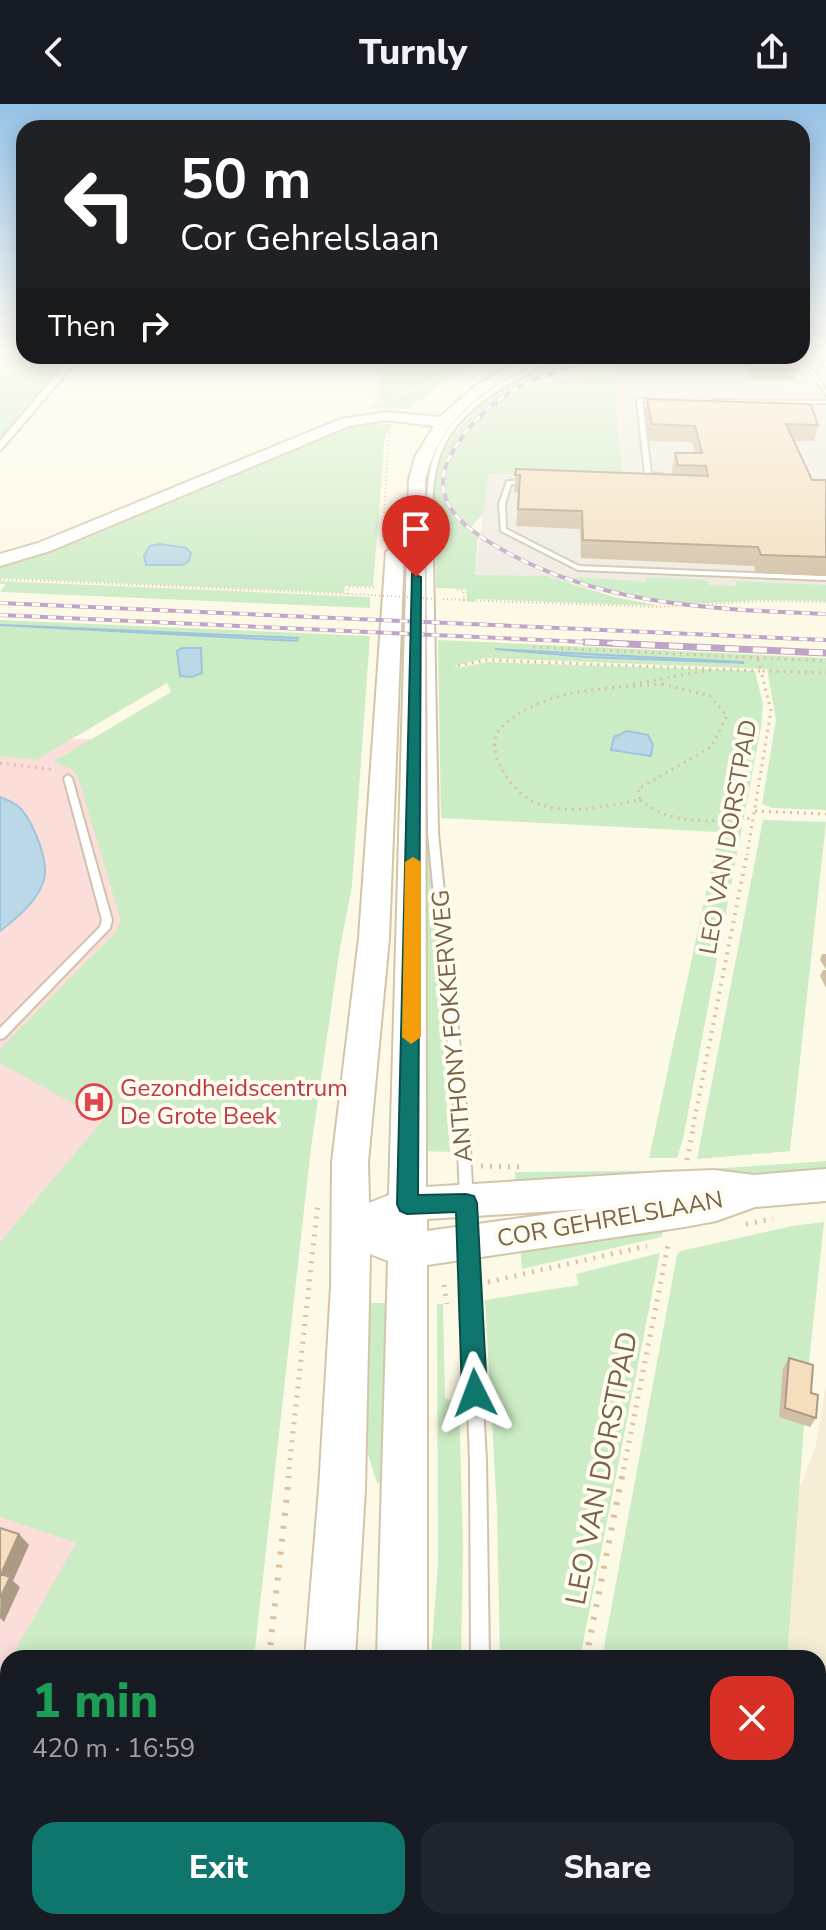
<!DOCTYPE html>
<meta charset="utf-8">
<style>
:root{--surface:#171b24;--page:#20242c;--text:#f1f3f6;--muted:#9ea1a6;--accent:#0f766e}
body{margin:0;font-family:"Nunito Sans",sans-serif;background:var(--page);color:var(--text);height:100vh;display:flex;flex-direction:column;font-size:30px;white-space:nowrap}
*{box-sizing:border-box;margin:0}
p{font-size:26px;color:var(--muted)}
.icon{flex:none;width:44px;height:44px;fill:none;stroke:currentColor;stroke-width:2;stroke-linecap:round;stroke-linejoin:round}
.map{position:relative;flex:1;overflow:hidden}
.details{position:absolute;left:0px;top:1546px;width:826px;height:280px;display:flex;flex-direction:column;background:var(--surface);border-radius:24px 24px 0 0;box-shadow:0 4px 20px #0003}
.details>*{flex:none}
.guide{position:absolute;left:16px;top:16px;width:794px;height:244px;border-radius:24px;box-shadow:0 4px 20px #0003;background:#202124;color:#fff;overflow:hidden}
.pin{position:absolute;display:grid;place-items:center;width:68px;height:68px;color:#fff;margin:-82px -34px;border-radius:50% 50% 50% 0;rotate:-45deg;box-shadow:0 0 8px #0007}
.pin .icon{rotate:45deg}
.me{position:absolute;width:88px;margin:-44px;rotate:357deg;stroke-linejoin:round;filter:drop-shadow(0 0 6px #0008)}
.turn{display:flex;align-items:center;gap:28px;height:168px;padding:0 32px;font-size:36px}
.turn .icon{width:104px;height:104px;stroke-width:2.5}
.turn b{display:block;font-size:56px;line-height:68px}
.then{display:flex;align-items:center;height:76px;padding:0 32px;background:#0003;gap:16px;font-size:30px}
.round{display:grid;place-items:center;flex:none;width:84px;height:84px;border-radius:24px;background:var(--page)}
.overview{display:flex;align-items:center;justify-content:space-between;height:136px;padding:0 32px}
h1{font-size:48px;font-weight:800;line-height:60px;color:#1e9e55}
.cta{display:flex;gap:16px;margin-top:auto;padding:16px 32px}
.cta a{flex:1;height:92px;border-radius:24px;background:var(--accent);color:#fff;font-size:32px;font-weight:800;line-height:92px;text-align:center}
.cta a+a{background:var(--page);color:var(--text)}
header{display:flex;justify-content:space-between;align-items:center;height:104px;padding:0 32px;background:var(--surface);font-size:36px;font-weight:800}
.map>svg:first-child{display:block}
.residential{fill:#f5edd5}
.industrial{fill:#eeeae1}
.medical{fill:#fbddda}
.green{fill:#ccecc5;fill-rule:evenodd}
.water{fill:#bbd8e8;stroke:#a0c5da;stroke-width:2}
.lines{fill:none;stroke-linecap:round;stroke-linejoin:round}
.lane-casing{stroke:#d0c3ac;stroke-width:4}
.street-casing{stroke:#d0c3ac;stroke-width:4}
.secondary-casing{stroke:#d3c5aa;stroke-width:4}
.path-far4{stroke:#d9c2a0;stroke-width:2;stroke-dasharray:1 3;stroke-linecap:butt}
.path-far3{stroke:#d9c2a0;stroke-width:3;stroke-dasharray:2 5;stroke-linecap:butt}
.path-far2{stroke:#d9c2a0;stroke-width:4;stroke-dasharray:2 6;stroke-linecap:butt}
.path-far1{stroke:#d9c2a0;stroke-width:5;stroke-dasharray:2 7;stroke-linecap:butt}
.path{stroke:#d9c2a0;stroke-width:6;stroke-dasharray:3 10;stroke-linecap:butt}
.lane{fill:#fff;fill-rule:evenodd}
.street{fill:#fff;fill-rule:evenodd}
.secondary{fill:#fff;fill-rule:evenodd}
.rail-far1-casing{stroke:#bfa4c8;stroke-width:4}
.rail-casing{stroke:#bfa4c8;stroke-width:7}
.rail-far1{stroke:#fffcef;stroke-width:3;stroke-dasharray:8;stroke-linecap:butt}
.rail{stroke:#fffcef;stroke-width:5;stroke-dasharray:14;stroke-linecap:butt}
.path-bridge{stroke:#d9c2a0;stroke-width:2;stroke-dasharray:1 3;stroke-linecap:butt}
.wall{fill:#d2bfa3}
.shaded-wall{fill:#ab9b85}
.building{fill:#f4debe;stroke:#ab9b85;stroke-width:2}
.route{fill:#0f766e;stroke:#0a4d48;stroke-width:2}
.slow{fill:#f59e0b}
.labels{text-anchor:middle;stroke-width:8;stroke-linejoin:round;paint-order:stroke}
.street-label{font-size:24px;fill:#78644a;stroke:#fffcef}
.health-label{font-size:24px;fill:#be3a42;stroke:#fffcef;text-anchor:start}
.near-street-label{font-size:28px;fill:#78644a;stroke:#fffcef}
</style>
<header><svg class="icon" aria-label="back" viewBox="0 0 24 24"><path d="M15 5l-7 7 7 7"/></svg>Turnly<svg class="icon" aria-label="share" viewBox="0 0 24 24"><path d="M12 15V3M7 8l5-5 5 5M5 13v7h14v-7"/></svg></header>
<div class="map">
<svg width="826" height="1826" viewBox="0 0 826 1826">
<rect width="100%" height="100%" fill="#fdf9e7"/>
<!-- residential -->
<path class="residential" d="M 826,1281 L 826,1826 L 696,1826 L 696,1818 L 818,1818 L 818,1554 L 733,1554 L 816,1342 Z"/>
<!-- industrial -->
<path class="industrial" d="M 802,248 L 826,248 L 826,487 L 574,475 L 567,480 L 547,472 L 475,472 L 488,369 L 623,377 L 614,272 L 620,252 L 802,252 Z"/>
<!-- medical -->
<path class="medical" d="M 0,635 L 180,635 L 104,1554 L 8,1554 L 8,1758 L 0,1775 Z"/>
<!-- green -->
<path class="green" d="M 0,248 L 24,248 L 24,252 L 72,252 L 0,338 Z
M 387,252 L 491,252 L 382,297 L 377,290 Z
M 560,252 L 601,252 L 541,267 L 518,279 L 529,282 L 597,271 L 614,272 L 623,377 L 488,369 L 483,410 L 470,424 L 478,431 L 475,471 L 547,472 L 614,493 L 662,502 L 475,495 L 475,498 L 467,497 L 466,485 L 436,484 L 434,383 C 442,317 506,279 560,252 Z
M 450,272 L 407,305 L 369,304 L 449,272 Z
M 393,320 L 385,331 L 373,482 L 345,482 L 344,489 L 0,474 L 0,460 L 322,331 L 362,321 Z
M 577,473 L 646,478 L 646,473 L 707,476 L 709,481 L 736,482 L 736,477 L 826,481 L 826,497 L 765,496 L 690,500 L 618,488 L 573,475 Z
M 0,477 L 370,493 L 370,504 L 0,488 L 6,480 L 0,480 Z
M 0,516 L 370,532 L 352,782 L 339,850 L 311,1044 L 254,1554 L 11,1554 L 76,1439 L 0,1413 L 0,1138 L 103,1016 L 0,959 L 0,945 L 115,829 L 121,816 L 78,673 L 72,665 L 53,658 L 171,588 L 167,579 L 36,656 L 0,652 Z
M 438,536 L 826,554 L 826,706 L 772,704 L 762,700 L 776,616 L 767,565 L 486,554 L 454,562 L 459,564 L 486,558 L 755,567 L 763,600 L 761,623 L 683,1035 L 677,1054 L 649,1054 L 719,728 L 441,714 ZM 496,545 L 741,558 L 743,560 L 559,552 Z
M 424,711 L 429,711 L 450,1048 L 424,1047 Z
M 763,716 L 826,718 L 790,1047 L 697,1055 Z
M 826,1057 L 826,1067 L 694,1076 L 695,1066 Z
M 641,1067 L 653,1070 L 516,1087 L 515,1068 Z
M 667,1117 L 661,1133 L 522,1165 L 520,1142 Z
M 824,1118 L 808,1267 L 787,1554 L 602,1554 L 677,1151 L 681,1147 L 792,1122 Z
M 660,1149 L 580,1554 L 500,1554 L 497,1407 L 485,1196 L 579,1181 L 576,1170 Z
M 365,1199 L 391,1199 L 387,1383 L 377,1379 L 368,1350 Z
M 437,1200 L 443,1200 L 445,1295 L 459,1296 L 463,1441 L 461,1554 L 431,1554 L 438,1459 Z
M 8,1560 L 8,1818 L 223,1818 L 222,1826 L 0,1826 L 0,1574 Z
M 627,1818 L 767,1818 L 766,1826 L 625,1826 Z"/>
<!-- water -->
<path class="water" d="M 161,440 L 186,444 L 191,449 L 189,457 L 182,461 L 146,461 L 144,452 L 150,442 Z
M 0,521 L 27,522 L 298,534 L 297,537 Z
M 182,544 L 201,544 L 202,569 L 192,573 L 180,572 L 177,547 Z
M 495,545 L 742,558 L 744,559 L 585,553 Z
M 627,627 L 648,631 L 653,641 L 651,652 L 611,646 L 614,633 Z
M 0,693 C 8,696 16,699 21,705 C 34,720 49,757 44,776 C 37,798 17,814 0,827 Z"/>
<g class="lines">
<defs>
<path id="lane" d="M 816,248 L 820,248 L 826,259 L 826,264 Z
M 802,251 L 826,286 L 826,291 L 800,252 Z
M 552,252 L 557,252 C 512,280 455,301 438,358 C 434,372 433,387 432,402 L 438,729 L 470,1043 L 486,1357 L 489,1554 L 471,1554 L 470,1357 L 458,1043 L 428,729 L 426,402 C 428,387 428,372 432,358 C 449,304 504,275 552,252 Z
M 639,295 L 663,296 L 642,297 L 651,369 L 662,370 L 662,372 L 648,373 L 645,371 L 637,296 Z
M 713,296 L 826,297 L 826,299 L 715,298 Z
M 507,377 L 526,377 L 529,379 L 526,381 L 511,380 L 505,400 L 506,425 L 579,462 L 826,472 L 826,476 L 578,466 L 501,427 L 499,400 Z
M 68,671 L 72,674 L 112,816 L 110,824 L 4,934 L 0,935 L 0,924 L 100,823 L 102,816 L 64,674 Z
M 464,1818 L 484,1818 L 484,1826 L 464,1826 Z"/>
<path id="street" d="M 72,252 L 81,252 L 0,347 L 0,337 Z"/>
<path id="secondary" d="M 528,252 L 544,252 C 534,261 519,267 506,275 C 464,299 437,329 425,376 L 426,1083 L 663,1068 L 714,1066 L 754,1071 L 826,1065 L 826,1097 L 755,1103 L 716,1117 L 684,1123 L 427,1161 L 427,1554 L 377,1554 L 388,1157 L 370,1150 L 365,1385 L 355,1554 L 305,1554 L 319,1385 L 331,1183 L 332,1058 L 359,834 L 386,448 L 395,442 L 404,448 L 389,834 L 368,1058 L 369,1099 L 389,1091 L 409,376 L 415,353 L 434,322 L 387,316 L 349,322 L 50,447 L 0,462 L 0,450 L 38,439 L 341,315 L 387,308 L 440,313 L 474,283 ZM 586,1105 L 427,1127 L 427,1115 Z
M 282,1818 L 340,1818 L 340,1826 L 282,1826 Z
M 366,1818 L 424,1818 L 423,1826 L 365,1826 Z"/>
</defs>
<!-- lane casing -->
<use href="#lane" class="lane-casing"/>
<!-- street casing -->
<use href="#street" class="street-casing"/>
<!-- secondary casing -->
<use href="#secondary" class="secondary-casing"/>
<!-- path-far4 -->
<path class="path-far4" d="M 385,296 L 494,252
M 375,299 L 381,252
M 415,299 L 458,267
M 383,437 L 388,335 L 391,327
M 0,475 L 371,491
M 347,490 L 348,483 L 374,483
M 443,495 L 464,496 L 463,486 L 454,486
M 464,496 L 657,503 L 765,497 L 826,498"/>
<!-- path-far3 -->
<path class="path-far3" d="M 533,543 L 826,557
M 758,555 L 761,567 L 826,569
M 458,562 L 486,556 L 761,567 L 771,607 L 747,751
M 633,580 L 711,566
M 662,580 L 710,592 L 727,612 L 711,643 L 638,685 L 640,696 C 584,706 525,723 497,654 C 493,642 493,630 504,621 C 544,584 610,584 662,580 Z
M 0,659 L 56,666
M 640,696 C 674,723 713,717 754,714
M 755,707 L 826,710"/>
<!-- path-far2 -->
<path class="path-far2" d="M 693,1023 L 747,749"/>
<!-- path-far1 -->
<path class="path-far1" d="M 687,1056 L 694,1021
M 481,1062 L 524,1063
M 746,1120 L 773,1115
M 488,1178 L 647,1142
M 444,1181 L 447,1200
M 288,1374 L 318,1099
M 622,1374 L 669,1136"/>
<!-- path -->
<path class="path" d="M 269,1554 L 289,1372
M 586,1554 L 622,1372
M 242,1818 L 242,1826
M 538,1818 L 538,1826"/>
<!-- lane -->
<use href="#lane" class="lane"/>
<!-- street -->
<use href="#street" class="street"/>
<!-- secondary -->
<use href="#secondary" class="secondary"/>
<defs>
<path id="rail-far1" d="M 608,252 C 547,267 491,286 456,342 C 428,384 448,412 486,436 C 588,501 708,505 826,510
M 0,499 L 826,536
M 0,511 L 629,540"/>
<path id="rail" d="M 585,538 L 826,549"/>
</defs>
<!-- rail-far1 casing -->
<use href="#rail-far1" class="rail-far1-casing"/>
<!-- rail casing -->
<use href="#rail" class="rail-casing"/>
<!-- rail-far1 -->
<use href="#rail-far1" class="rail-far1"/>
<!-- rail -->
<use href="#rail" class="rail"/>
<!-- path-bridge -->
<path class="path-bridge" d="M 371,491 L 437,495"/>
</g>
<!-- wall -->
<path class="wall" d="M 743,252 L 791,252 L 798,265 L 795,276 L 751,275 Z
M 647,295 L 818,321 L 814,337 L 794,337 L 812,376 L 826,376 L 826,472 L 756,469 L 754,462 L 581,454 L 580,425 L 516,422 L 519,389 L 514,388 L 516,365 L 673,371 L 672,365 L 675,349 L 695,349 L 692,338 L 649,337 L 645,310 Z
M 822,850 L 826,850 L 826,865 L 820,856 Z
M 823,866 L 826,866 L 826,884 L 820,872 Z
M 789,1254 L 811,1289 L 816,1314 L 810,1323 L 779,1313 L 783,1264 Z
M 826,1561 L 826,1605 L 820,1602 L 822,1564 Z"/>
<!-- shaded-wall -->
<path class="shaded-wall" d="M 19,1430 L 29,1441 L 13,1477 L 20,1483 L 4,1518 L 0,1514 L 1,1470 Z"/>
<!-- building -->
<path class="building" d="M 749,252 L 791,252 L 798,265 L 754,264 Z
M 647,295 L 807,300 L 811,301 L 818,321 L 786,320 L 812,376 L 826,376 L 826,453 L 761,451 L 758,443 L 583,436 L 582,407 L 518,405 L 520,371 L 515,371 L 516,365 L 708,372 L 706,362 L 678,361 L 675,349 L 702,349 L 695,322 L 652,320 Z
M 789,1254 L 813,1261 L 811,1289 L 818,1291 L 816,1314 L 785,1304 Z
M 0,1424 L 19,1430 L 1,1470 L 10,1473 L 0,1494 Z"/>
<!-- sky -->
<linearGradient id="sky" x2="0" y2="1"><stop stop-color="#96c2e8"/><stop offset="0.49" stop-color="#fefcf4"/><stop offset="1" stop-color="#fefcf4" stop-opacity="0"/></linearGradient>
<rect width="826" height="504" fill="url(#sky)"/>
<!-- route -->
<path class="route" d="M 412,470 L 421,473 L 418,1091 L 466,1090 L 474,1092 L 477,1099 L 487,1289 L 483,1298 L 475,1301 L 466,1298 L 462,1289 L 456,1108 L 407,1110 L 400,1107 L 397,1100 Z"/>
<!-- slow -->
<path class="slow" d="M 413,753 L 421,758 L 421,933 L 411,940 L 402,933 L 405,758 Z"/>
<!-- icons -->
<defs>
<symbol id="hospital-ring" viewBox="-11 -11 22 22"><circle r="9.5" fill="#fffcef" stroke="#e0444e" stroke-width="1.5"/><path d="M-5-5h3v3.5h4V-5h3V5h-3V1.5h-4V5h-3Z" fill="#e0444e"/></symbol>
</defs>
<g fill-rule="evenodd">
<use href="#hospital-ring" x="74" y="978" width="40" height="40"/>
</g>
<g class="labels">
<!-- street labels -->
<g class="street-label">
<text transform="translate(728 733) rotate(-80)" y="8">LEO VAN DORSTPAD</text>
<text transform="translate(452 922) rotate(-95)" y="8">ANTHONY FOKKERWEG</text>
<text transform="translate(610 1115) rotate(-10)" y="8">COR GEHRELSLAAN</text>
</g>
<!-- health labels -->
<g class="health-label">
<text x="120" y="992">Gezondheidscentrum<tspan x="120" dy="28">De Grote Beek</tspan></text>
</g>
<!-- near-street labels -->
<g class="near-street-label">
<text transform="translate(601 1364) rotate(-79)" y="10">LEO VAN DORSTPAD</text>
</g>
</g>
</svg>
<div class="pin" style="left:416px;top:473px;background:#d93025"><svg class="icon" aria-label="arrive" viewBox="0 0 24 24"><path d="M6 21V4h12l-3 4 3 4H6"/></svg></div>
<svg class="me" style="left:475px;top:1289px" viewBox="-20 -20 40 40"><path d="M0-17L14 15 0 8-14 15z" fill="#0f766e" stroke="#fff" stroke-width="4"/></svg>
<div class="guide">
<div class="turn"><svg class="icon" aria-label="left" viewBox="0 0 24 24"><path d="M17 20v-9H6M10 6l-5 5 5 5"/></svg><div><b>50 m</b>Cor Gehrelslaan</div></div>
<div class="then">Then<svg class="icon" aria-label="right" viewBox="0 0 24 24"><path d="M7 20v-9h11M14 6l5 5-5 5"/></svg></div>
</div>
<section class="details">
<div class="overview"><div><h1>1 min</h1><p>420 m · 16:59</p></div><a class="round" style="background:#d93025;color:#fff"><svg class="icon" aria-label="close" viewBox="0 0 24 24"><path d="M6 6l12 12M18 6L6 18"/></svg></a></div>
<div class="cta"><a>Exit</a><a>Share</a></div>
</section>
</div>
